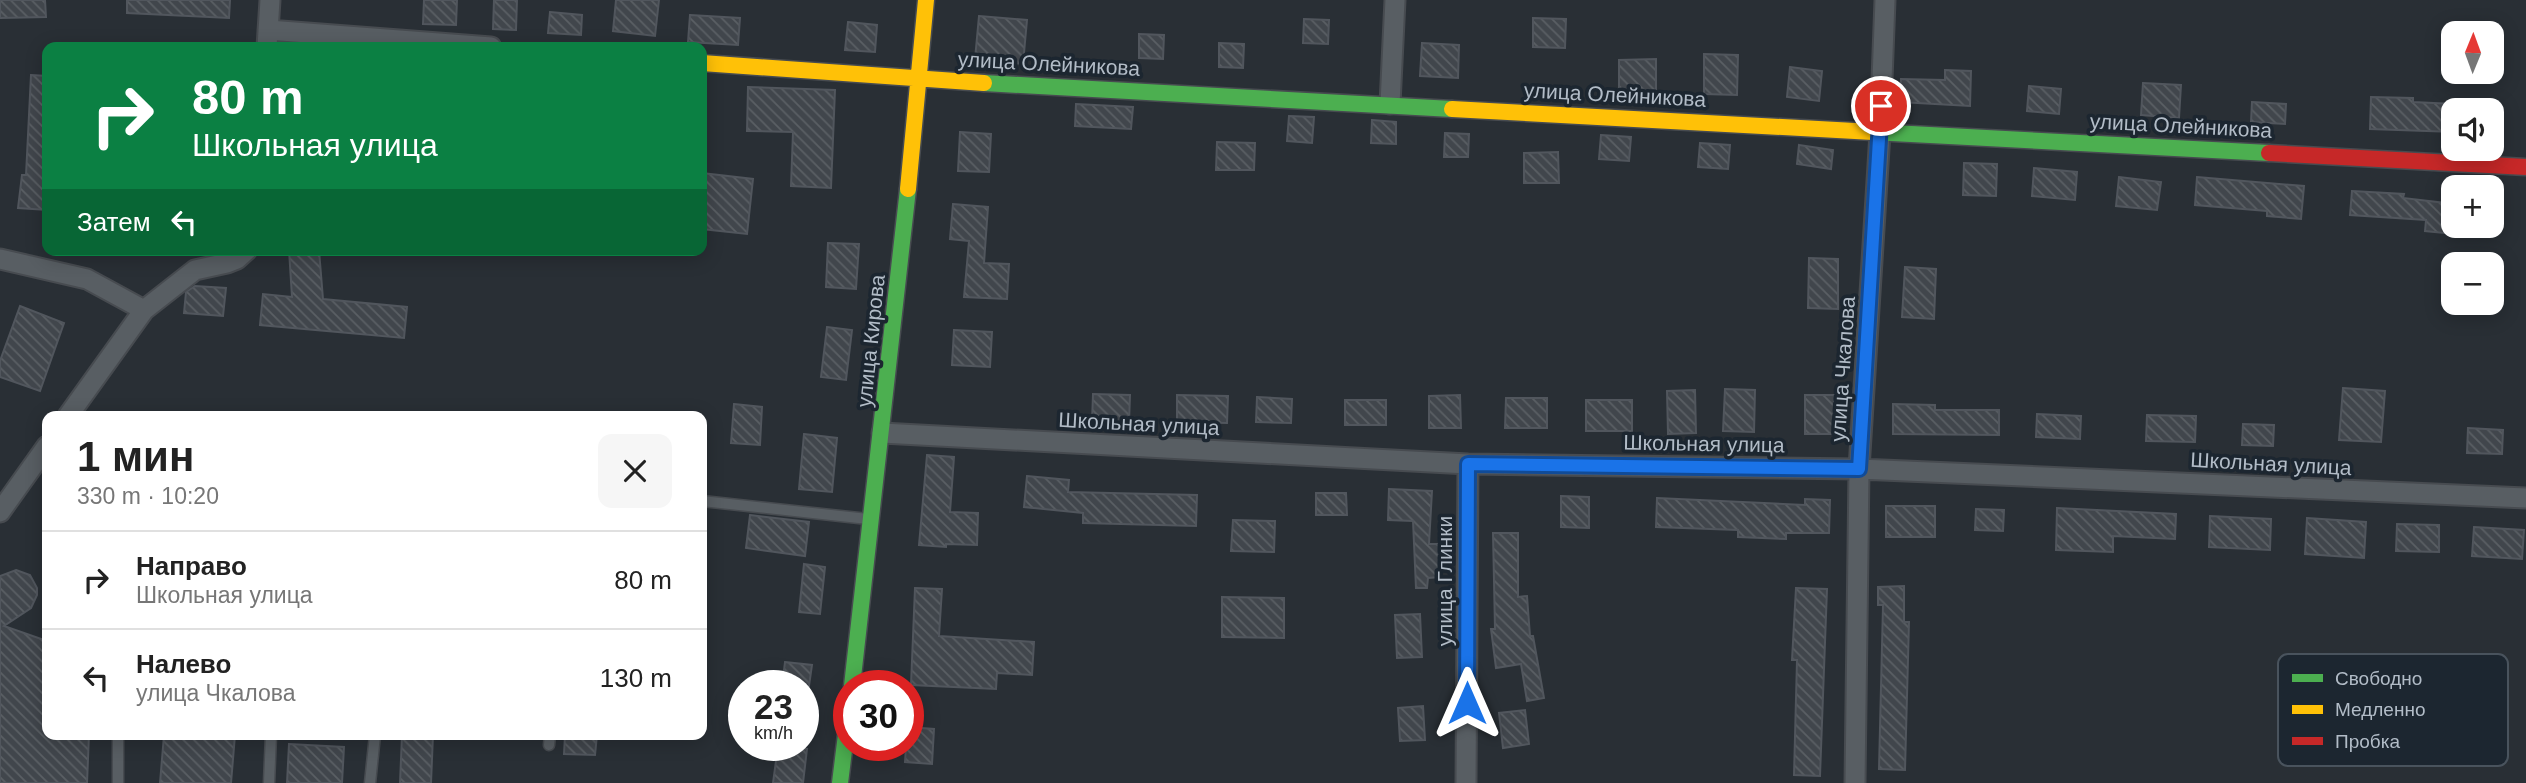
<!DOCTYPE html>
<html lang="ru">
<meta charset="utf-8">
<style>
:root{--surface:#fff;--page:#f6f6f6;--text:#222;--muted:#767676;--line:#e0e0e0}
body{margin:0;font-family:Helvetica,sans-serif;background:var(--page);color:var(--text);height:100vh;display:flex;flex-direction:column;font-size:26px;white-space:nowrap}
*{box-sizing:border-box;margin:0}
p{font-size:23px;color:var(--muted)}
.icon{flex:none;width:38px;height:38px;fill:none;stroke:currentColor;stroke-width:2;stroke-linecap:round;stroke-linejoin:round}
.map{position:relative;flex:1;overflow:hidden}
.details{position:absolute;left:42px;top:411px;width:665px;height:329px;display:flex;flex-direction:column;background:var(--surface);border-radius:14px;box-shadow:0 4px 18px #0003}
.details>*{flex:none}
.hud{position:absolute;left:42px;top:42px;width:665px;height:214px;border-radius:14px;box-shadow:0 4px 18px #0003;background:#0b8043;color:#fff;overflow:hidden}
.needle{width:46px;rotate:1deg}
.fabs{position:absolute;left:2441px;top:21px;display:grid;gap:14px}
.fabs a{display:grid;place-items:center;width:63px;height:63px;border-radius:14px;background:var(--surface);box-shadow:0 4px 18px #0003;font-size:35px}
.speed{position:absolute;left:728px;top:670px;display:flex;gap:14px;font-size:35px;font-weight:700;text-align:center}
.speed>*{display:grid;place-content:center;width:91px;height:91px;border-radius:50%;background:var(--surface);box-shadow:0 4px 18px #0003;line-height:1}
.speed small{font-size:18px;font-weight:400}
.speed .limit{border:10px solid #d22;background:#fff;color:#111}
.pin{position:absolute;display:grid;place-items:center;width:60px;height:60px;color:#fff;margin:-30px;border:4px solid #fff;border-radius:50%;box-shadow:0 2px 7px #0007}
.me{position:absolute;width:77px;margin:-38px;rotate:0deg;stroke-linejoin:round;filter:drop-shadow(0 0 5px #0008)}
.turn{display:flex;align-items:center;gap:24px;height:147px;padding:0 35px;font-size:32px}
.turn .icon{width:91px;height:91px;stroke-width:2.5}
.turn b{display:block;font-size:49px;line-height:60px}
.then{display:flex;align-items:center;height:66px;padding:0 35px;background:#0003;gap:14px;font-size:26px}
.round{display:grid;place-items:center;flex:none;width:74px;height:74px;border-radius:14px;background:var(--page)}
.overview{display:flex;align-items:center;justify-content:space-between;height:119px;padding:0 35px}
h1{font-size:42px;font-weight:800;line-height:52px}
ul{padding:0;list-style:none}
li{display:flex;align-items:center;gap:21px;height:98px;padding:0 35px;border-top:2px solid var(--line)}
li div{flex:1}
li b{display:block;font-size:26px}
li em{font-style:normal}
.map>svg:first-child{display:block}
.building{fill:url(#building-back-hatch);stroke:#51565d;stroke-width:2}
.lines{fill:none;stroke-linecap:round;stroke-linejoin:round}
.lane-casing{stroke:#474b50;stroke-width:13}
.street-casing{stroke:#474b50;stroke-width:23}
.fast-casing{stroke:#474b50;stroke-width:19}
.slow-casing{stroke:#474b50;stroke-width:19}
.jam-casing{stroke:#474b50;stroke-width:19}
.lane{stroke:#585e63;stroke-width:10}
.street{stroke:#585e63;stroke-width:19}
.fast{stroke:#4caf50;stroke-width:16}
.slow{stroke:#ffc107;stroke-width:16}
.jam{stroke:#c62828;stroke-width:16}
.route-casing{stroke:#114b97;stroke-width:18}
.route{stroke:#1a73e8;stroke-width:12}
.labels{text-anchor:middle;stroke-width:7;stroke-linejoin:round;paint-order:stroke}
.street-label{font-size:21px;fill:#b2bcc7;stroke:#1c2630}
.key{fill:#1c2630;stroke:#49535d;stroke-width:2}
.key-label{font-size:19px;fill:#b2bcc7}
</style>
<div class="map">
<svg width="2526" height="783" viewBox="0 0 2526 783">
<defs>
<pattern id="building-back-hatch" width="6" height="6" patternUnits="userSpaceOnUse" patternTransform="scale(1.75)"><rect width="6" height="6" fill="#41464c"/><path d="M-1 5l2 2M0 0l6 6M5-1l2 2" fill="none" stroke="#5a5f64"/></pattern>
</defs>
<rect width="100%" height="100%" fill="#292f35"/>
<!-- building -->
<path class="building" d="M 0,0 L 45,0 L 46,17 L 0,18 Z
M 127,0 L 230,0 L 229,18 L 127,13 Z
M 424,0 L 457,0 L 456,25 L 423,24 Z
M 494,0 L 517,0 L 516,30 L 493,29 Z
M 616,0 L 659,0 L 655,36 L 613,31 Z
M 550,12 L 582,15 L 581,35 L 548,33 Z
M 690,15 L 740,18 L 738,45 L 688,42 Z
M 979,16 L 1027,20 L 1023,64 L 975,59 Z
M 1533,18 L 1566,19 L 1565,48 L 1533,47 Z
M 1304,19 L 1329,20 L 1328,44 L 1303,43 Z
M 848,22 L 877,25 L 875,52 L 845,50 Z
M 1139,34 L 1164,35 L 1163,59 L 1139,58 Z
M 1219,43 L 1244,44 L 1243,68 L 1219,67 Z
M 1422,43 L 1459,45 L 1458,78 L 1420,76 Z
M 1704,54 L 1738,55 L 1737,95 L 1704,94 Z
M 1656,59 L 1656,91 L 1619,92 L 1619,60 Z
M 1790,67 L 1822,71 L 1819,101 L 1787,97 Z
M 1945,70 L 1971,71 L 1970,106 L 1900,102 L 1901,79 L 1945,80 Z
M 31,75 L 47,76 L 47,210 L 18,208 L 22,175 L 26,175 Z
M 2143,83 L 2181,85 L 2179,118 L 2141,115 Z
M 2029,86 L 2061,89 L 2059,114 L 2027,111 Z
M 748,87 L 835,90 L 831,188 L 791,186 L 793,132 L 747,131 Z
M 2371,97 L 2413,98 L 2413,102 L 2454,104 L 2454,132 L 2370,129 Z
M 2252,102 L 2286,104 L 2285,124 L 2251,122 Z
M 1076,104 L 1133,107 L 1131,129 L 1075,126 Z
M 1289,116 L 1314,117 L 1312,143 L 1287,141 Z
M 1372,120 L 1396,122 L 1396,144 L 1371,143 Z
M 960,132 L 991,134 L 989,172 L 958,171 Z
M 1445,133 L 1469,134 L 1468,157 L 1444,157 Z
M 1601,135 L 1631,137 L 1629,161 L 1599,159 Z
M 1217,142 L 1255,143 L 1254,170 L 1216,170 Z
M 1700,143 L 1730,145 L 1728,169 L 1698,167 Z
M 1799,145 L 1833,150 L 1831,169 L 1797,164 Z
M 1558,152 L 1559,183 L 1524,183 L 1524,153 Z
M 1964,163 L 1997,164 L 1996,196 L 1963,195 Z
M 2034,168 L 2077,172 L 2075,200 L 2032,196 Z
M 702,173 L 753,179 L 747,234 L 702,229 Z
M 2119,177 L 2161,182 L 2157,210 L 2116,206 Z
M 2197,177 L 2304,186 L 2301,219 L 2267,216 L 2267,211 L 2195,205 Z
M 2352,191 L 2404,194 L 2403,198 L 2454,204 L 2454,234 L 2425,231 L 2426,220 L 2350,215 Z
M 953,204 L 988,207 L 984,263 L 1009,264 L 1007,299 L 964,297 L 969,241 L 950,239 Z
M 828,243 L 859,244 L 856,289 L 826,287 Z
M 289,250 L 319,250 L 323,299 L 407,307 L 404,338 L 260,325 L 263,294 L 292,297 Z
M 1809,258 L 1838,259 L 1838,309 L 1808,308 Z
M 1905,267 L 1936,269 L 1934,319 L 1902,317 Z
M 195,286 L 226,288 L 223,316 L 184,313 L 186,292 Z
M 20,306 L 64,323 L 40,391 L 0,377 L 0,361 Z
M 827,327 L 852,330 L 846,380 L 821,377 Z
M 954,330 L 992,332 L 990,367 L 952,365 Z
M 2343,388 L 2385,391 L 2381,442 L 2339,440 Z
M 1725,389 L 1755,390 L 1754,432 L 1723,431 Z
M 1695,390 L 1696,433 L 1668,434 L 1667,391 Z
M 1093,394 L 1130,395 L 1129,423 L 1092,422 Z
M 1177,395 L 1228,396 L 1227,423 L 1177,422 Z
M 1460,395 L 1461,428 L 1429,428 L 1429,396 Z
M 1805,395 L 1834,395 L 1834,434 L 1805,434 Z
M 1257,397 L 1292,399 L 1291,423 L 1256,422 Z
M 1506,398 L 1547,398 L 1547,428 L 1505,428 Z
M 1345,400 L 1386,400 L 1386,425 L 1345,425 Z
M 1586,400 L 1632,400 L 1632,431 L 1586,431 Z
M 734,404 L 762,407 L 760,445 L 731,443 Z
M 1893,404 L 1935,405 L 1935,410 L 1999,410 L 1999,435 L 1893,434 Z
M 2037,414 L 2081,416 L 2080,439 L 2036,437 Z
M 2147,415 L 2196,416 L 2195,442 L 2146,441 Z
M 2243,424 L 2274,425 L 2273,446 L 2242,445 Z
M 2468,428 L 2503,430 L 2502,454 L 2467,453 Z
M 804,434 L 837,438 L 832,492 L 799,489 Z
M 927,455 L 954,457 L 950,512 L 978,513 L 977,545 L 946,544 L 946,547 L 919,545 Z
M 1027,476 L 1069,480 L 1068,492 L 1197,495 L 1196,526 L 1083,523 L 1083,513 L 1024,507 Z
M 1389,489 L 1432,491 L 1429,544 L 1439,544 L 1440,577 L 1428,578 L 1427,588 L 1416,588 L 1413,521 L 1388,520 Z
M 1316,493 L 1346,493 L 1347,515 L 1316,515 Z
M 1561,496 L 1589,497 L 1589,528 L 1561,527 Z
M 1657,498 L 1805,505 L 1805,499 L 1830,500 L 1829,533 L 1786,533 L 1786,539 L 1738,537 L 1738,530 L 1656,527 Z
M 1886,506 L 1935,506 L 1935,537 L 1886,537 Z
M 2057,508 L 2176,514 L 2175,539 L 2113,536 L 2113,552 L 2056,550 Z
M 1976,509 L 2004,510 L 2003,531 L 1975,530 Z
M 750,515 L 809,522 L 805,556 L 746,548 Z
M 2210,516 L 2271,519 L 2270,550 L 2209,547 Z
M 2307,518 L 2366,522 L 2364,558 L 2305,554 Z
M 1233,520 L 1275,521 L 1274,552 L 1231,551 Z
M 2397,524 L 2439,525 L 2439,552 L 2396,551 Z
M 2474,527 L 2524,530 L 2522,559 L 2472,556 Z
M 1493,533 L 1518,533 L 1518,597 L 1527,596 L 1530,636 L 1533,636 L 1544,698 L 1527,701 L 1521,664 L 1496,668 L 1491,629 L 1495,629 Z
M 804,564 L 825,567 L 820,614 L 799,612 Z
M 16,570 L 30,575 L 37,588 L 37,595 L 31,608 L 4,626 L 47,641 L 47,735 L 89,735 L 87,783 L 0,783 L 0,576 Z
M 1904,586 L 1904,622 L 1909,622 L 1905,770 L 1879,769 L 1883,605 L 1878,605 L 1878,587 Z
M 915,588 L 942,589 L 939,636 L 1034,642 L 1032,675 L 997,673 L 996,689 L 911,685 Z
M 1796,588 L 1827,589 L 1820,776 L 1794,775 L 1797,660 L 1792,660 Z
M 1222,597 L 1284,598 L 1284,638 L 1222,637 Z
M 1420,614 L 1422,657 L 1397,658 L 1395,615 Z
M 785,662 L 812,665 L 809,686 L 782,686 Z
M 1423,706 L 1425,740 L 1400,741 L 1398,708 Z
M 1525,710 L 1529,744 L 1503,748 L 1499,713 Z
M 908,727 L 934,729 L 932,764 L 905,762 L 906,746 L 908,746 Z
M 164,735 L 235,735 L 231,783 L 160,783 Z
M 402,735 L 433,735 L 431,783 L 400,783 Z
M 565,735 L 597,735 L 595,755 L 564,754 Z
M 289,744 L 344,747 L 342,783 L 287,783 Z
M 778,746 L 807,749 L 803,783 L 773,783 Z"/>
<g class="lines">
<defs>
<path id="lane" d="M 702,501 L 868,519
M 549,745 L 550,735
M 118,783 L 118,735
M 269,783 L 271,735
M 370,783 L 375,735"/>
<path id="street" d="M 268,30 L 491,47
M 267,47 L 270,0
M 1390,104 L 1395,0
M 0,259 L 87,279 L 144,310
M 68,416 L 144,310 L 195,270 L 227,263 L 237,259 L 247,250
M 882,433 L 1468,464 L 1859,469 L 2526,498
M 0,512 L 47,446
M 1466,783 L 1468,464
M 1855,783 L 1859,469 L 1880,133 L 1885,0"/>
<path id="fast" d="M 984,83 L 1452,109
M 1873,132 L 2269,153
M 852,686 L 908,189
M 840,783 L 849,710"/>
<path id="slow" d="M 702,63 L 984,83
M 1452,109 L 1873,132
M 908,189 L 926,0"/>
<path id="jam" d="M 2269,153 L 2526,167"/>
</defs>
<!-- lane casing -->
<use href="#lane" class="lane-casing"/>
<!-- street casing -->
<use href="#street" class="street-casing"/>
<!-- fast casing -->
<use href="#fast" class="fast-casing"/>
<!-- slow casing -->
<use href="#slow" class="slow-casing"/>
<!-- jam casing -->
<use href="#jam" class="jam-casing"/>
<!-- lane -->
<use href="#lane" class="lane"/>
<!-- street -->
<use href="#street" class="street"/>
<!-- fast -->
<use href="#fast" class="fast"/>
<!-- slow -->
<use href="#slow" class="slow"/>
<!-- jam -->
<use href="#jam" class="jam"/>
</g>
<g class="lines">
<defs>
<path id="route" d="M 1467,703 L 1468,464 L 1859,469 L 1881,106"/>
</defs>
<!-- route casing -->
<use href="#route" class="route-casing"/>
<!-- route -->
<use href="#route" class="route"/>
</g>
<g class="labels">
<!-- street labels -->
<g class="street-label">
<text transform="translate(1049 64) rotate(3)" y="7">улица Олейникова</text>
<text transform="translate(1615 95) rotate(3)" y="7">улица Олейникова</text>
<text transform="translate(2181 126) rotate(3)" y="7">улица Олейникова</text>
<text transform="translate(871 341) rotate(-84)" y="7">улица Кирова</text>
<text transform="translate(1843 369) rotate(-86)" y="7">улица Чкалова</text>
<text transform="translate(1139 424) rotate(3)" y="7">Школьная улица</text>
<text transform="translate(1704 444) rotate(1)" y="7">Школьная улица</text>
<text transform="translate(2271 464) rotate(3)" y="7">Школьная улица</text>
<text transform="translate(1445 581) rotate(-90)" y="7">улица Глинки</text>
</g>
</g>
<!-- legend -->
<rect x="2278" y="654" width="230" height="112" rx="10" class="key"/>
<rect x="2292" y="674" width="31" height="8" fill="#4caf50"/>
<rect x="2292" y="705" width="31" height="9" fill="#ffc107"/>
<rect x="2292" y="737" width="31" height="8" fill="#c62828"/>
<g class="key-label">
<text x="2335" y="685">Свободно</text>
<text x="2335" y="716">Медленно</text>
<text x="2335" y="748">Пробка</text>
</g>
</svg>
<div class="fabs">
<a><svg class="needle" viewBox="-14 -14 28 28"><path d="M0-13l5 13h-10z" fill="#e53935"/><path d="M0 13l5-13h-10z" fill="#767676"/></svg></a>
<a><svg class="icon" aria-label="sound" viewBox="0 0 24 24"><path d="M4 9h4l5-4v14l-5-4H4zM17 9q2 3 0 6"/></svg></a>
<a>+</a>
<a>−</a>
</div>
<div class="speed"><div>23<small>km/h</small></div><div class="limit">30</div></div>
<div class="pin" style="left:1881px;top:106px;background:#d93025"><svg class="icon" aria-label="arrive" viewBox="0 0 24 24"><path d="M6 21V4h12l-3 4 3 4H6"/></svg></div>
<svg class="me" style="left:1467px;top:703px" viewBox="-20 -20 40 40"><path d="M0-17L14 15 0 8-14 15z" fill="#1a73e8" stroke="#fff" stroke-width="4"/></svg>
<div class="hud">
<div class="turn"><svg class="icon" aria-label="right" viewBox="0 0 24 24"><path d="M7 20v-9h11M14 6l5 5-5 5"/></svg><div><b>80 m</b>Школьная улица</div></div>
<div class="then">Затем<svg class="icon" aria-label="left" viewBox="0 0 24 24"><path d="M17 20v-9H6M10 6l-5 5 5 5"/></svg></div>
</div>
<section class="details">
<div class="overview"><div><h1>1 мин</h1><p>330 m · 10:20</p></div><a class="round"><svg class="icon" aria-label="close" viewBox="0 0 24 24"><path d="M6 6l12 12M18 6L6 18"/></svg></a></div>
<ul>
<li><svg class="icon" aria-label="right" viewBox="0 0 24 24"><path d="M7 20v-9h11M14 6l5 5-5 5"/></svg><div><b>Направо</b><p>Школьная улица</p></div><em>80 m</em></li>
<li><svg class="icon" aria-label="left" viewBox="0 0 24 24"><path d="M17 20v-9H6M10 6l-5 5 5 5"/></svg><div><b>Налево</b><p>улица Чкалова</p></div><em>130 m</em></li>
</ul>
</section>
</div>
